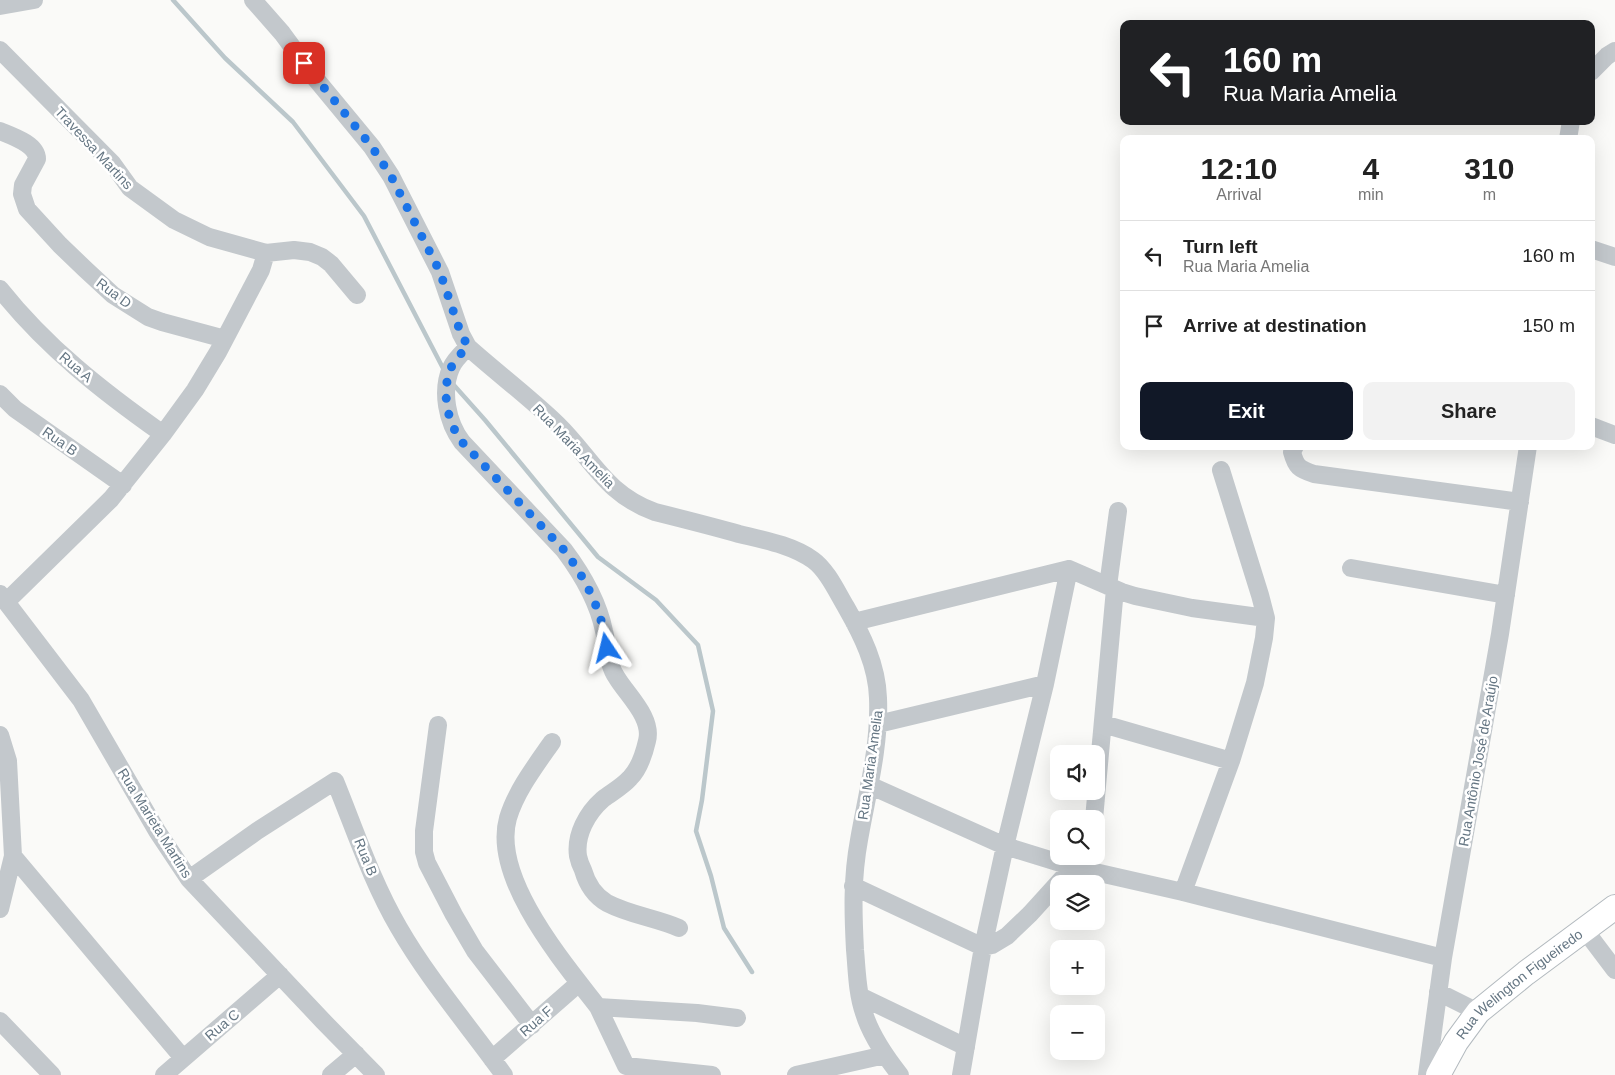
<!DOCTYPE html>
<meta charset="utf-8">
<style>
:root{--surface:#fff;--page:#f2f2f2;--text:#222;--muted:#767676;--line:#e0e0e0;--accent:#111827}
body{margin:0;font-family:Helvetica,sans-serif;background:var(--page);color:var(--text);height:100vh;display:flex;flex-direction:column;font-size:19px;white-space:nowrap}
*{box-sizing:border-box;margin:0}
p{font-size:16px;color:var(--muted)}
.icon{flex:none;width:28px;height:28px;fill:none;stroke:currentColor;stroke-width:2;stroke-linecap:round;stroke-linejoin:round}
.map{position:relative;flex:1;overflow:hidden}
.details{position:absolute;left:1120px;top:135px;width:475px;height:315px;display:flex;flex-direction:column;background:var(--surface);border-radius:10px;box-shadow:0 5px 20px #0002}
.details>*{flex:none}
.banner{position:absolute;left:1120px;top:20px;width:475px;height:105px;border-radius:10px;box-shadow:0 5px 20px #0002;background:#202124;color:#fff;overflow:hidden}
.controls{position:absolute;left:1050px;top:745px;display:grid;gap:10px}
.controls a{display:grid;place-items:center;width:55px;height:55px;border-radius:10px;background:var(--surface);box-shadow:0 5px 20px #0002;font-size:25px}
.pin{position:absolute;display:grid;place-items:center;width:42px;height:42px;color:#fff;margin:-21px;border-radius:10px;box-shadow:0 2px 8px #0006}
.me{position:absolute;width:55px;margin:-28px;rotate:350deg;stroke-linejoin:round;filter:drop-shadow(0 0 4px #0008)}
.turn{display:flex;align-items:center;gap:18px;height:105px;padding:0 20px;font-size:22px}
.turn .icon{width:65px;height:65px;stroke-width:2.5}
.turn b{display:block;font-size:35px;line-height:42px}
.eta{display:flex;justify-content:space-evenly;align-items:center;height:85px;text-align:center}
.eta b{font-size:30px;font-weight:700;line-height:35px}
.action{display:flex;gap:10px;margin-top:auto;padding:10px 20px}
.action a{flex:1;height:58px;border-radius:10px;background:var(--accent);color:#fff;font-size:20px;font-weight:700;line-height:58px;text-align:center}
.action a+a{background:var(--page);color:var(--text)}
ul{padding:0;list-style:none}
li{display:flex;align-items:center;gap:15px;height:70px;padding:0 20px;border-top:1px solid var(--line)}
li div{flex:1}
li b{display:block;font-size:19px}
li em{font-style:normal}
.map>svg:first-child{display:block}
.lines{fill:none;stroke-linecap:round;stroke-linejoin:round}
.stream{stroke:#bbc7cb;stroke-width:4.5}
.secondary-casing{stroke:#b3babf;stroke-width:26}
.street{stroke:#c3c8cc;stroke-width:18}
.secondary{stroke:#fff;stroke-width:24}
.route{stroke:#1a73e8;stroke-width:9;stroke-dasharray:0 16.2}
.labels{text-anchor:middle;stroke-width:5;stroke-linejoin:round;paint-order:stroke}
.street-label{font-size:14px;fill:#657683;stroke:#fff}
</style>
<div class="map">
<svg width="1615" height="1075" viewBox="0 0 1615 1075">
<rect width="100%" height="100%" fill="#fafaf8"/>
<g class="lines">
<!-- stream -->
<path class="stream" d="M 173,0 L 225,58 L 293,122 L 364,216 L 445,372
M 452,383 L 485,420 L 598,557 L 656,600 L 698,645 L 713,711 L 702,800 L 696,831 L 711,876 L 724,928 L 752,972"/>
<defs>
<g id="secondary">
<path id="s1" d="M 1438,1075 L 1456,1042 L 1478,1012 L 1526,973 L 1615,907"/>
</g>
</defs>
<!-- secondary casing -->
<use href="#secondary" class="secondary-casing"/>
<!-- street -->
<path class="street" d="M 253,0 L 282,33 L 315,78 L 372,147 L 391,176 L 440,272 L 461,334 L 468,347 C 497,373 529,397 557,424 C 592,458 605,494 655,512 C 683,519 711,526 739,534 C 764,540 792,545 813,560 C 827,570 837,592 846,607 C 862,635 877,665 878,698 C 880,746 867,794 859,840 C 852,878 853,912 855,950 C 857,971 857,993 864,1013 C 871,1036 885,1056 900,1075
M 0,6 L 34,0
M 0,50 L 112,163 L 130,188 L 174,220 L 209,237 L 266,253 L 294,250 L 310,252 L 322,257 L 331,264 L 357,295
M 1591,72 L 1607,56 L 1615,51
M 0,131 C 12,136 37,144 37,159 L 23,185 L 22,194 L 27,209 L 60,245 L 85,269 L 113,295 L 148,317 L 162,322 L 225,339
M 1568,139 L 1571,121
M 1591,249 L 1615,257
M 0,289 C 46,347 102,391 163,434
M 468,347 C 462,353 454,360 451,368 C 441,391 447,422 462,442 L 564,550 C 582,574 598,601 604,631 C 608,646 607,664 617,678 C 628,696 653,718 647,741 C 644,754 639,769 630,778 C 622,787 612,792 603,799 C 587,813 575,835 578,856 C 579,861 581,866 583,870 C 587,884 595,896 607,903 C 630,915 656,918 679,928
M 0,394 L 15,409 L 123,485
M 1591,426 L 1615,435
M 1295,446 L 1292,452 C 1296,467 1299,469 1314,474 L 1520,502
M 1351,568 L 1506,595
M 1069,569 L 1122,592 L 1135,596 L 1192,608 L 1266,618
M 1108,586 L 1118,511
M 0,594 L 81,700 L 157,831 L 189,879 L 323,1021 L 376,1075
M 7,601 L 111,499 L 163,434 L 195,390 L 218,352 L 261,270 L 266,253
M 854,622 L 1069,569
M 878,724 L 1045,684
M 1103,724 L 1231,761
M 438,725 L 424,831 L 424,852 L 427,863 L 454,915 L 475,951 L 532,1025
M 0,735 L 8,761 L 13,856 L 0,909
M 552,742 C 536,765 516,791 508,818 C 491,878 564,963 598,1007 L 697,1013 L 737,1018
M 869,785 L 1005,846 L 1073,867 L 1183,892 L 1443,958
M 1094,819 L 1115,589
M 13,856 L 183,1058
M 189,879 L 257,831 L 335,781 C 355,830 372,882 399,928 C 429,980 469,1026 504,1075
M 853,886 L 983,947 L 992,945 L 1007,936 L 1030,914 L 1079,860
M 1183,892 L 1231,761 L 1255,683 L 1264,638 L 1266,618 L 1260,595 L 1221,470
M 1584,929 L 1615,970
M 1438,992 L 1478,1012
M 860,996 L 966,1047
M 598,1007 L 626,1066 L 712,1075
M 0,1021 L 52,1075
M 492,1059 L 579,983
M 164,1075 L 280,975
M 331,1075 L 356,1054
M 796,1075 L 885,1055
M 961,1075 L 983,947 L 1005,846 L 1045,684 L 1069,569
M 1427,1075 L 1443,958 L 1500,634 L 1528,446"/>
<!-- secondary -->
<use href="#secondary" class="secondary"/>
</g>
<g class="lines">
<!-- route -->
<path class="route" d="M 304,63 L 372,147 L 391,176 L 440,272 L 461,334 L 468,346 C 462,353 454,360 451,368 C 441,391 447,422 462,442 L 564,550 C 586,579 602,611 607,648"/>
</g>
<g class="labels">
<!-- street labels -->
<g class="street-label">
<text transform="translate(94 148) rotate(47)" y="5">Travessa Martins</text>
<text transform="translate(114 293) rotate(37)" y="5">Rua D</text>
<text transform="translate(76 367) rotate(40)" y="5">Rua A</text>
<text transform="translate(60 441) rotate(35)" y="5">Rua B</text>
<text transform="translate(574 446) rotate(46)" y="5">Rua Maria Amelia</text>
<text transform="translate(1478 761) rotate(-80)" y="5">Rua Antônio José de Araújo</text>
<text transform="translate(870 765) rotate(-82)" y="5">Rua Maria Amelia</text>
<text transform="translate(155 823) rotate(58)" y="5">Rua Marieta Martins</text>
<text transform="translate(366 857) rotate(68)" y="5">Rua B</text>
<text dy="5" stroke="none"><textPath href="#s1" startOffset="124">Rua Welington Figueiredo</textPath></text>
<text transform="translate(536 1021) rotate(-41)" y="5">Rua F</text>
<text transform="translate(222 1025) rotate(-40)" y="5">Rua C</text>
</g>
</g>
</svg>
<div class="controls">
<a><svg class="icon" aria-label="sound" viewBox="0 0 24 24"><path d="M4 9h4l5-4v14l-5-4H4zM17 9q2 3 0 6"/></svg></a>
<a><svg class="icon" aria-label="search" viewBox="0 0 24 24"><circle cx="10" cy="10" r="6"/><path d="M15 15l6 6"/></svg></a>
<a><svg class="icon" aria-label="layers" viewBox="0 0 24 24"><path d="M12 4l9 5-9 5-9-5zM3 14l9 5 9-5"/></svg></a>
<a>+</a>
<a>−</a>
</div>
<div class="pin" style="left:304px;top:63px;background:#d93025"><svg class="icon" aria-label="arrive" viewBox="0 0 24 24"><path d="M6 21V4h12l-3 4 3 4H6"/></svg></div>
<svg class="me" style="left:607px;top:648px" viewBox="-20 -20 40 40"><path d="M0-17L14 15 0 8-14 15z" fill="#1a73e8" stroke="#fff" stroke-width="4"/></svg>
<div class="banner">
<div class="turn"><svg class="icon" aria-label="left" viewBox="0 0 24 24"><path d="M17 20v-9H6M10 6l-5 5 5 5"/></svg><div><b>160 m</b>Rua Maria Amelia</div></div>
</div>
<section class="details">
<div class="eta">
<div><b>12:10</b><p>Arrival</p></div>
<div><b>4</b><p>min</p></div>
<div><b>310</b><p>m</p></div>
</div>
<ul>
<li><svg class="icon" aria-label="left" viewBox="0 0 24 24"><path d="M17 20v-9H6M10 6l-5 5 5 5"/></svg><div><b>Turn left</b><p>Rua Maria Amelia</p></div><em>160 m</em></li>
<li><svg class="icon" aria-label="arrive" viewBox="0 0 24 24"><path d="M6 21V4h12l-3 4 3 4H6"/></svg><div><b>Arrive at destination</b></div><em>150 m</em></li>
</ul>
<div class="action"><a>Exit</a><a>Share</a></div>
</section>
</div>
